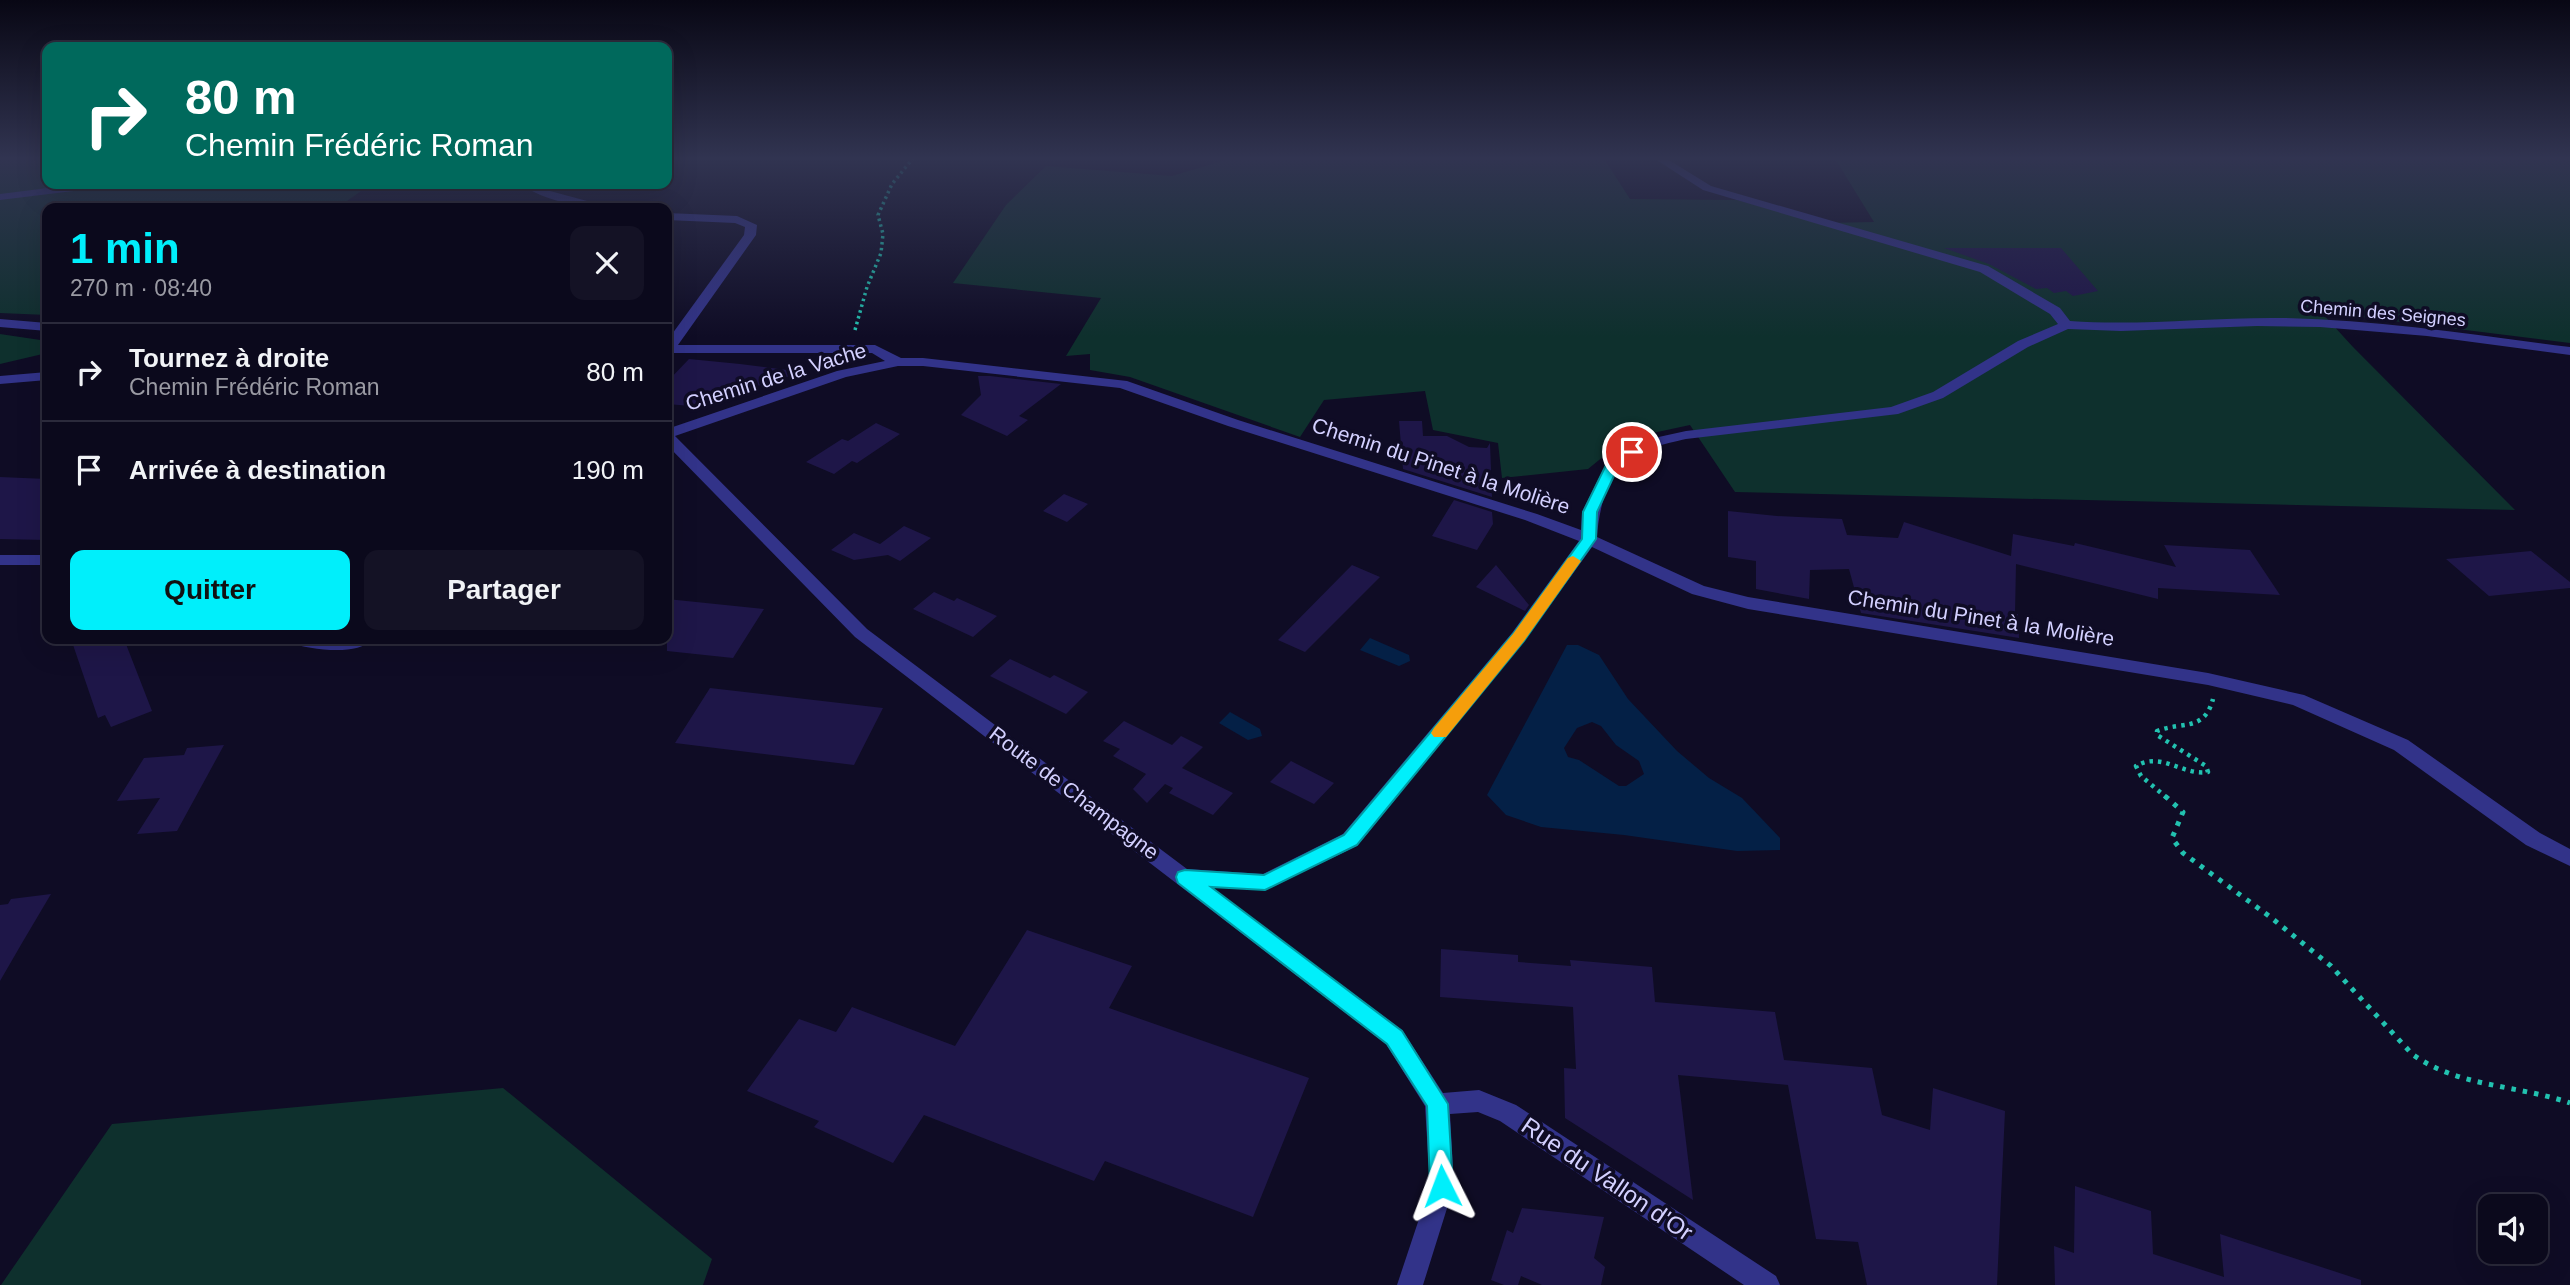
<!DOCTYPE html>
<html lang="fr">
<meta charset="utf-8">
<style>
:root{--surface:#0b091c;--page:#141225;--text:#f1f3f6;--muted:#9a9aa3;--line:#2b2a3b;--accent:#00effb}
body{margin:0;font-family:Helvetica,sans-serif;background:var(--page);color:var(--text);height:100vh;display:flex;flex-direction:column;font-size:26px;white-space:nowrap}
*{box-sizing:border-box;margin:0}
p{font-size:23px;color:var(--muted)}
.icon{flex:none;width:38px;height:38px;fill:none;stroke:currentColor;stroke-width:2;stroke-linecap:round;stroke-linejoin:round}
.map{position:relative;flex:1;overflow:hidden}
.details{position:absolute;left:42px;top:203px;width:630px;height:441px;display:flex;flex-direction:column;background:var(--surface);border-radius:14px;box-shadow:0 7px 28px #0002,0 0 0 2px var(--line)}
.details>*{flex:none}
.hud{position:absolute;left:42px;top:42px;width:630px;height:147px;border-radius:14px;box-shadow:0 7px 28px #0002,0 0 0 2px var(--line);background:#00695c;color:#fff;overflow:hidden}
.controls{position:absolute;left:2478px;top:1194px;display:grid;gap:14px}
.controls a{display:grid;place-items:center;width:70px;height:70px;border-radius:14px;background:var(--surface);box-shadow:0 7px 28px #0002,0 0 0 2px var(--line);font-size:35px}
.pin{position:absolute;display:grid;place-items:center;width:60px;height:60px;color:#fff;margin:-30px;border:4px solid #fff;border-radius:50%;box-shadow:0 2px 7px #0007}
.me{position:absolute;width:77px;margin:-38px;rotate:357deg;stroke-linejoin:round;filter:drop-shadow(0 0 5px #0008)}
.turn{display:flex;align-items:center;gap:24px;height:147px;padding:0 28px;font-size:32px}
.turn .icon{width:91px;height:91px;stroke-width:2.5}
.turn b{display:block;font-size:49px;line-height:60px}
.round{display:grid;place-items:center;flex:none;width:74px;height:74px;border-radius:14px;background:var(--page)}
.headline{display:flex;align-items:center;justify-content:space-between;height:119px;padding:0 28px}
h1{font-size:42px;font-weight:800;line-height:52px;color:var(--accent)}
.cta{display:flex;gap:14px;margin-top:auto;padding:14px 28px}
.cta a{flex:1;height:80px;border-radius:14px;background:var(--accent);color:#111;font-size:28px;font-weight:800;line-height:80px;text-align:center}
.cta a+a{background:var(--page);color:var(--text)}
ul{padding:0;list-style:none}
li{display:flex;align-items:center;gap:21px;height:98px;padding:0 28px;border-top:2px solid var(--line)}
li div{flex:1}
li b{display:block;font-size:26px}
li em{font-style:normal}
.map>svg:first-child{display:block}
.green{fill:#0e302d}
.water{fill:#042046;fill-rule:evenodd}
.building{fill:#1e1648}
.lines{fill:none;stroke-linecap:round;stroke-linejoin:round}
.path-far2{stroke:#22c2b0;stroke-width:3.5;stroke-dasharray:2.5 3.5;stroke-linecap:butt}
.path-far1{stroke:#22c2b0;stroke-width:4.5;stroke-dasharray:3.5 5;stroke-linecap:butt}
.path{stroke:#22c2b0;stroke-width:5;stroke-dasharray:4.5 7;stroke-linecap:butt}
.minor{fill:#323389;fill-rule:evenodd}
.route{fill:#00effb;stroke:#009ba3;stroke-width:2}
.slow{fill:#f59e0b}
.labels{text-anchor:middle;stroke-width:7;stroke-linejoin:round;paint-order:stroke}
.far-street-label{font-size:18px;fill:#d3d0ff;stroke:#0f0c25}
.street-label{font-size:21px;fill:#d3d0ff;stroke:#0f0c25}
.near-street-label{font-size:24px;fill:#d3d0ff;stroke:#0f0c25}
</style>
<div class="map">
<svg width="2570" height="1285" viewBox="0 0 2570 1285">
<rect width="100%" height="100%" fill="#0f0c25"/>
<!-- green -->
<path class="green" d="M 0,157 L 47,157 L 47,184 L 371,184 L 337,208 L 47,208 L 47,315 L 0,313 Z
M 1235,157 L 1603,157 L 1630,199 L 1737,200 L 1823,223 L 1874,222 L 1834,157 L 2570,157 L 2570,343 L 2321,312 L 2353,347 L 2515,510 L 1735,492 L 1690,425 L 1625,439 L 1588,469 L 1502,478 L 1498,443 L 1433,430 L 1425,391 L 1324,400 L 1300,437 L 1130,377 L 1090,370 L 1090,354 L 1066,356 L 1101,298 L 953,283 L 1006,205 L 1046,166 L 1172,176 Z
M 0,334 L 47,341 L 47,353 L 0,364 Z
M 503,1088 L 712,1259 L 703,1285 L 1,1285 L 112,1124 Z"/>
<!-- water -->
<path class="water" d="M 1370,638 L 1409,655 L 1410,661 L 1399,666 L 1360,650 Z
M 1567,645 L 1578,645 L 1599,655 L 1628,699 L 1677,751 L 1709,778 L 1742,798 L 1780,838 L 1780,850 L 1737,851 L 1624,835 L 1541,827 L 1506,815 L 1487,795 ZM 1592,722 L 1601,726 L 1616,745 L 1639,761 L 1644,774 L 1626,786 L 1619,786 L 1579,760 L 1568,757 L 1564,748 L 1577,728 Z
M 1230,712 L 1260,729 L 1262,736 L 1248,740 L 1219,723 Z"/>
<!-- building -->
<path class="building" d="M 1944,248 L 2061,248 L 2098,291 L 2073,296 L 2066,291 L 2054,293 L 2047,288 L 2036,289 L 1989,264 Z
M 689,359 L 740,364 L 803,372 L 722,397 L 713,396 L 703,407 L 667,404 L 667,382 Z
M 978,376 L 990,376 L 1061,384 L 1019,416 L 1028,420 L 1007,436 L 961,415 L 981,395 Z
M 1399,421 L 1422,421 L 1423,436 L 1447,436 L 1469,447 L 1487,448 L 1490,443 L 1492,497 L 1403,469 Z
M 876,423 L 900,434 L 857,463 L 852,461 L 834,474 L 806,462 L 842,439 L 848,441 Z
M 0,477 L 47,479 L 47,540 L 0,539 Z
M 1064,494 L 1088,504 L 1067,522 L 1043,511 Z
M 1454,500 L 1492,512 L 1493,524 L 1477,550 L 1432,536 Z
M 1728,511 L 1777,516 L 1842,519 L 1847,535 L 1898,538 L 1904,522 L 2011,556 L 2013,534 L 2074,546 L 2075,543 L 2176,567 L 2164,545 L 2250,550 L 2280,595 L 2158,588 L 2158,599 L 2016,564 L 2015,614 L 2018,614 L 2019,638 L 1861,613 L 1849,569 L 1810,570 L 1809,599 L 1756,589 L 1756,561 L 1728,557 Z
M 904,526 L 931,538 L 900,561 L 888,555 L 854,560 L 831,550 L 854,533 L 880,544 Z
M 2531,551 L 2570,582 L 2570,588 L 2489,596 L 2446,559 Z
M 1352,565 L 1380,577 L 1305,652 L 1278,640 Z
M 1496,565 L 1529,605 L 1525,611 L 1476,587 Z
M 934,592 L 954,601 L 957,598 L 997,616 L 973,637 L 913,609 Z
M 667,599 L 764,609 L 733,658 L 667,651 Z
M 71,639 L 124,639 L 152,711 L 111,727 L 105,715 L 98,718 Z
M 1010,659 L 1050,678 L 1054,675 L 1088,692 L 1066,714 L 990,676 Z
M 710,688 L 883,708 L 854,765 L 675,743 Z
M 1124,721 L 1172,745 L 1181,736 L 1203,747 L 1182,768 L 1233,793 L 1213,815 L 1169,793 L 1173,788 L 1165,784 L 1147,803 L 1133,789 L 1146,774 L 1113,756 L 1120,749 L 1103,741 Z
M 224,745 L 177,831 L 137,834 L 160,798 L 117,801 L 144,758 L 184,755 L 187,748 Z
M 1291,761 L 1334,783 L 1314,804 L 1270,782 Z
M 51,894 L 22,943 L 0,981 L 0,905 L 8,904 L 11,899 Z
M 1027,930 L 1132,966 L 1109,1008 L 1309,1078 L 1253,1217 L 1105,1161 L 1094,1181 L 924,1115 L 893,1163 L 814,1127 L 819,1121 L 747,1091 L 799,1019 L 836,1032 L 852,1007 L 955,1046 Z
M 1441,949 L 1518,955 L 1518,962 L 1571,966 L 1570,960 L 1652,967 L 1655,1002 L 1775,1012 L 1784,1060 L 1872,1068 L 1882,1115 L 1930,1130 L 1933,1088 L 2005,1111 L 1997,1285 L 1867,1285 L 1858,1242 L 1816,1239 L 1788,1085 L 1678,1075 L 1693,1200 L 1565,1118 L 1564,1068 L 1576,1069 L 1573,1007 L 1440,997 Z
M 2075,1186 L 2151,1211 L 2153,1254 L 2224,1277 L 2220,1234 L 2361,1280 L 2361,1285 L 2055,1285 L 2054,1246 L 2074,1253 Z
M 1522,1208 L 1604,1217 L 1594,1258 L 1605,1267 L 1601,1285 L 1542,1285 L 1521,1276 L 1518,1285 L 1504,1285 L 1491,1280 L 1507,1230 L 1513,1233 Z"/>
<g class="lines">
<!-- path-far2 -->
<path class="path-far2" d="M 855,330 L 867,287 L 881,253 L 883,234 L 878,215 L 892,184 L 914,157"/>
<!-- path-far1 -->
<path class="path-far1" d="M 2167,798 L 2141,776 L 2136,766 C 2162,751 2182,776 2208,772 L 2206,766 L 2157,735 L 2157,731 C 2183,721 2204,732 2213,699"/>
<!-- path -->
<path class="path" d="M 2165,796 L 2183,812 L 2172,838 L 2183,853 L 2269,916 L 2331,966 L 2412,1054 C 2457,1087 2518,1085 2570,1103"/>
<!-- minor -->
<path class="minor" d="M 1652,157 L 1664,157 L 1711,186 L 1988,266 L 2060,308 L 2070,321 C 2141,326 2212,317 2283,318 C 2380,320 2475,335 2570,347 L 2570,355 L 2427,336 L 2320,327 L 2257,326 L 2121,331 L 2068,329 L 2028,347 L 1943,398 L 1898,414 L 1686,439 C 1668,443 1632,451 1620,464 C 1606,480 1598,516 1597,537 L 1704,586 L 1748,597 L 2208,673 L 2304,695 L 2408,740 L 2540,833 L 2570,849 L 2570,866 L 2526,845 L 2394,750 L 2293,705 L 2208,685 L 1748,609 L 1692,594 L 1592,547 L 1524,641 L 1357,846 L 1265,890 L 1211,887 L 1402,1030 L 1443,1093 L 1479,1090 L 1516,1105 L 1776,1276 L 1780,1285 L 1744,1285 L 1500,1121 L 1478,1112 L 1450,1114 L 1454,1186 L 1423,1285 L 1397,1285 L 1430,1186 L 1425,1106 L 1386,1044 L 855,637 L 667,445 L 667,429 L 837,371 L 885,361 L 872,353 L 667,353 L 667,341 L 744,235 L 745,227 L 735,223 L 667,220 L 667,213 L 737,216 L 757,225 L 756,235 L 678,345 L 875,345 L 901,358 L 923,358 L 1127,381 L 1238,420 L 1537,514 L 1581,530 L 1582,512 L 1609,458 L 1645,440 L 1686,431 L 1891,407 L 1933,392 L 2018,341 L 2058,324 L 2050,314 L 1980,272 L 1703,190 ZM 898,366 L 923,366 L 1120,388 L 1228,426 L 1525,520 L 1579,541 L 1512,633 L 1343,834 L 1263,874 L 1187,869 L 867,629 L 675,436 L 846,377 Z
M 80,184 L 112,184 L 106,187 L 0,200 L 0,194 Z
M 530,184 L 542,184 L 542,187 L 550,191 L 613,208 C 587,209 555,203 532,191 Z
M 0,319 L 47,323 L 47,331 L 0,327 Z
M 47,372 L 47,380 L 0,384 L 0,376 Z
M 0,555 L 47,555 L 47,565 L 0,565 Z
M 287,639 L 372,639 C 358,657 309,649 290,643 Z"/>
</g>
<!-- sky -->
<linearGradient id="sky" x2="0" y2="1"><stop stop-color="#080714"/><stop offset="0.47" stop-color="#313451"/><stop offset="1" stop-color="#313451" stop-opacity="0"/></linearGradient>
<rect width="2570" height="337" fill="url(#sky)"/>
<!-- route -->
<path class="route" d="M 1632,448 L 1639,452 L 1620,463 L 1597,512 L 1596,539 L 1524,641 L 1357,845 L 1265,890 L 1211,887 L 1402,1031 L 1448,1104 L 1453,1186 L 1450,1194 L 1442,1197 L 1434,1194 L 1430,1186 L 1427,1106 L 1387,1044 L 1178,883 L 1176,877 L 1178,872 L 1185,870 L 1264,875 L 1344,835 L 1513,634 L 1582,539 L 1583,512 L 1608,461 Z"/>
<!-- slow -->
<path class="slow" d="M 1573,556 L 1581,561 L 1524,641 L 1446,737 L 1434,737 L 1431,733 L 1434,728 L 1513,634 L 1568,558 Z"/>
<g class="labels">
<!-- far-street labels -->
<g class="far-street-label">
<text transform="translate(2383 313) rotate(5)" y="6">Chemin des Seignes</text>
</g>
<!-- street labels -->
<g class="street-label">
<text transform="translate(776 377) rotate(-17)" y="7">Chemin de la Vache</text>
<text transform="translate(1441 466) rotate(18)" y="7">Chemin du Pinet à la Molière</text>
<text transform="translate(1981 618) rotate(9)" y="7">Chemin du Pinet à la Molière</text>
<text transform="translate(1074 793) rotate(37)" y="7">Route de Champagne</text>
</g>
<!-- near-street labels -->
<g class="near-street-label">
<text transform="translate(1607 1179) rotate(34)" y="8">Rue du Vallon d'Or</text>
</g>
</g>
</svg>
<div class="controls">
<a><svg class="icon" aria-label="sound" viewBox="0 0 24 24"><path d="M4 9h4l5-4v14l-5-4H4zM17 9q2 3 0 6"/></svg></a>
</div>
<div class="pin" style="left:1632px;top:452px;background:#d93025"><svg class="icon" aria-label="arrive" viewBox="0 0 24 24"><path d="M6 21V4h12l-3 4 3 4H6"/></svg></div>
<svg class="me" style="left:1442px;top:1186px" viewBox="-20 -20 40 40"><path d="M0-17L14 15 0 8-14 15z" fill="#00effb" stroke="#fff" stroke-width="4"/></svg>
<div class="hud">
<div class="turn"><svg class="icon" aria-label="right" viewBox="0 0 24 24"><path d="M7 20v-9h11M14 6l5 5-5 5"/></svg><div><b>80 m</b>Chemin Frédéric Roman</div></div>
</div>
<section class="details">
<div class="headline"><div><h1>1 min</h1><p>270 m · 08:40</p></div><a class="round"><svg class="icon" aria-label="close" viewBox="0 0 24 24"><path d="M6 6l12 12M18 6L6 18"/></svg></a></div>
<ul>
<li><svg class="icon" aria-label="right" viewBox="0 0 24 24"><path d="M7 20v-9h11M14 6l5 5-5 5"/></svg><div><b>Tournez à droite</b><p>Chemin Frédéric Roman</p></div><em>80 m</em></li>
<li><svg class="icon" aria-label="arrive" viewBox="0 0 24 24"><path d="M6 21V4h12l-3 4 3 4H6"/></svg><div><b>Arrivée à destination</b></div><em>190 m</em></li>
</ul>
<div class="cta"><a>Quitter</a><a>Partager</a></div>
</section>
</div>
